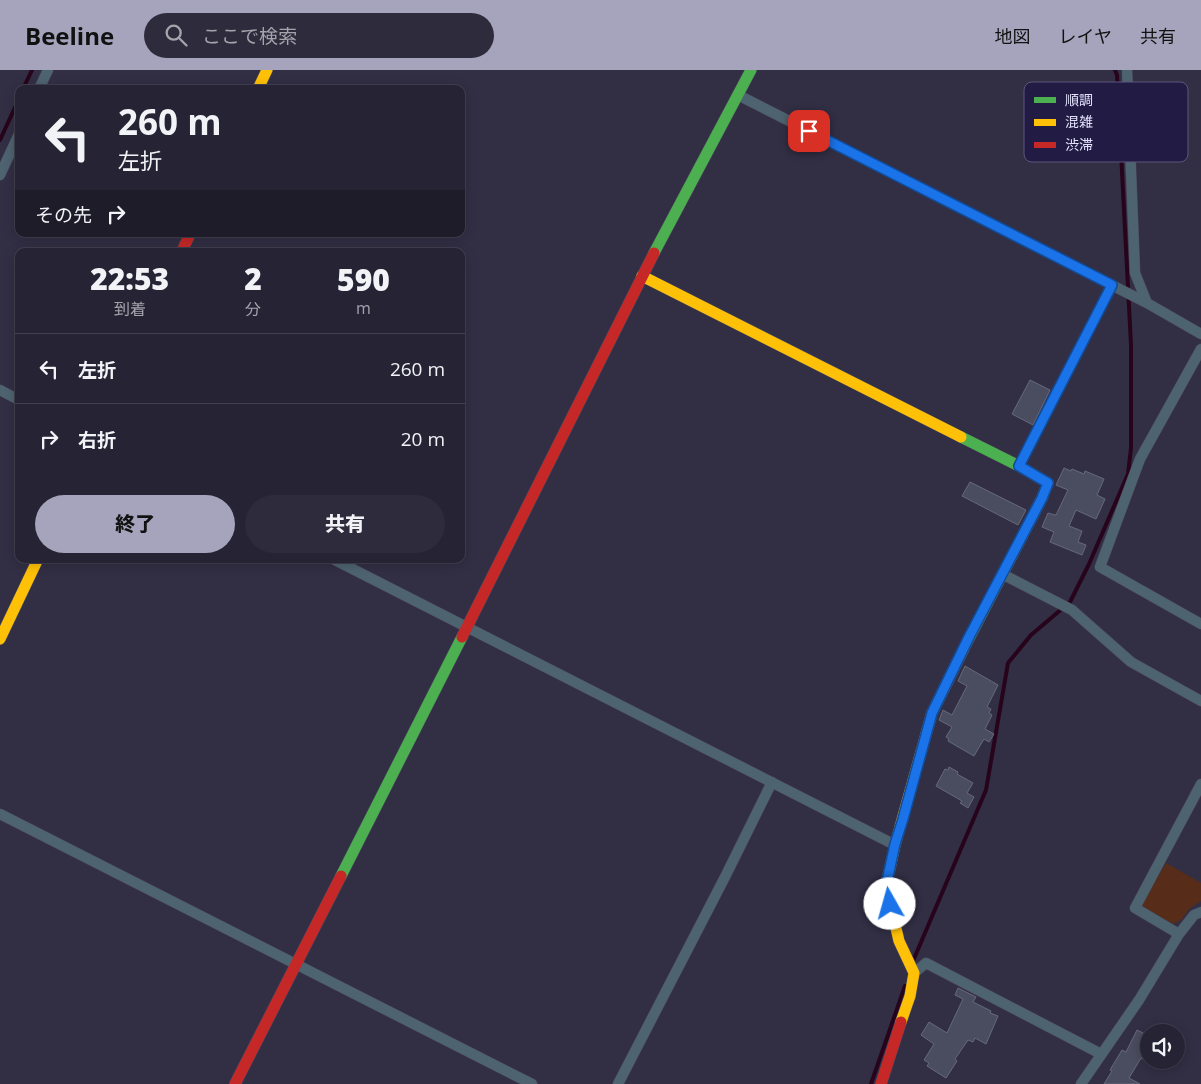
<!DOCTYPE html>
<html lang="ja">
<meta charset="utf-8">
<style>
:root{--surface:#262334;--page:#2e2b3c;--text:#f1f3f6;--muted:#a4a4ac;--line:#42404f;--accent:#a6a4bd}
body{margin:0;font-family:"Open Sans","Noto Sans JP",sans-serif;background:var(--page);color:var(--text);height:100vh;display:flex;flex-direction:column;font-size:19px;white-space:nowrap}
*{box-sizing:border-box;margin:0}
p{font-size:16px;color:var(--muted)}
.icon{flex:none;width:28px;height:28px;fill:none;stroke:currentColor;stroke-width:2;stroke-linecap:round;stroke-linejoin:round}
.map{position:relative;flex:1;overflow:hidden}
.panel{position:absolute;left:15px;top:178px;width:450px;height:315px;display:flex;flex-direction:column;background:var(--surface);border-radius:10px;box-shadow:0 2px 12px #0003,0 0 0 1px var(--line)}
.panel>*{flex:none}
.banner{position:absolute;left:15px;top:15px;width:450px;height:152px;border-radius:10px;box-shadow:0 2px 12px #0003,0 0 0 1px var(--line);background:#262334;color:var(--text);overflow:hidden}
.tools{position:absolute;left:1140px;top:954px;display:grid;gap:10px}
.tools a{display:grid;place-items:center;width:45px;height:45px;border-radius:50%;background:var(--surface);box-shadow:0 2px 12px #0003,0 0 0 1px var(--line);font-size:25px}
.pin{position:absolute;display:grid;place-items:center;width:42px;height:42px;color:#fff;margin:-21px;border-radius:10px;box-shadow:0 2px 8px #0006}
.me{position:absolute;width:55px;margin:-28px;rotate:353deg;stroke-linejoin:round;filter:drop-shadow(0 0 4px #0008)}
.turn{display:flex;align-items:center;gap:18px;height:105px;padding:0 20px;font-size:22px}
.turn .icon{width:65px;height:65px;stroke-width:2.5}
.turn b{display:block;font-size:35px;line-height:42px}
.then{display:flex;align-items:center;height:48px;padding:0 20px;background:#0003;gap:10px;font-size:19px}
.eta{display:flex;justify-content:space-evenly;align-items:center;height:85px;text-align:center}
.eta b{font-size:30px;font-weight:800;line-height:35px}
.cta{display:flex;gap:10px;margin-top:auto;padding:10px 20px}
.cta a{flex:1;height:58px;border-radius:30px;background:var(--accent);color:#111;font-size:20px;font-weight:800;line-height:58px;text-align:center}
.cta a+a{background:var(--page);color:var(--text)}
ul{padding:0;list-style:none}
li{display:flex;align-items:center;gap:15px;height:70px;padding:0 20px;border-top:1px solid var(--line)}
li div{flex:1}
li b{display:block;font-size:19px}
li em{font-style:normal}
header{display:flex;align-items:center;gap:30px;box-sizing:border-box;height:70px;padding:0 25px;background:var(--accent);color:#111}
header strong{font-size:24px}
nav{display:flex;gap:28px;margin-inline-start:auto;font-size:18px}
.search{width:350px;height:45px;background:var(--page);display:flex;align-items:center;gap:12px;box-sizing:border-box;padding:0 18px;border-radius:28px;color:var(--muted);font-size:19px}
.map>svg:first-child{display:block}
.green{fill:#572c18}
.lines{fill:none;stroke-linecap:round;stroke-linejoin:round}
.stream{stroke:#27041b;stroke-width:4}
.building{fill:#4a4c5f;stroke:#66697b}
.street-casing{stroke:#4d4a5d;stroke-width:11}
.fast-casing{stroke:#4d4a5d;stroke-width:12}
.slow-casing{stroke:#4d4a5d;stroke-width:12}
.jam-casing{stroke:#4d4a5d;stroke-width:12}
.street{stroke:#4e6370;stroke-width:10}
.fast{stroke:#4caf50;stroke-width:11}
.slow{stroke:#ffc107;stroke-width:11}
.jam{stroke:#c62828;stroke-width:11}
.route-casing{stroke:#114b97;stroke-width:12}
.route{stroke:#1a73e8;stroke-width:9}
.key{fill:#221b44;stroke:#5c577c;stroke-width:1}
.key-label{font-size:14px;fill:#e4e3fe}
</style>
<header>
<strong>Beeline</strong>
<div class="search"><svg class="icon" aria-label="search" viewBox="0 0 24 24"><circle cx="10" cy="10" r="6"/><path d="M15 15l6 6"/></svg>ここで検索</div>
<nav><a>地図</a><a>レイヤ</a><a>共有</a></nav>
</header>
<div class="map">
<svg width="1201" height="1014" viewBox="0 0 1201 1014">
<rect width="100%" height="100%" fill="#322f45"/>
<!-- green -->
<path class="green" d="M 1166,793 L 1201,813 L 1201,831 L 1189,839 L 1181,850 L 1174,854 L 1142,837 L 1142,833 Z"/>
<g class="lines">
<!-- stream -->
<path class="stream" d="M 23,19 L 32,0
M 0,70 L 19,29
M 913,891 L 986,720 L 1008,593 L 1031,565 L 1070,532 L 1089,494 L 1128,404 L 1131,378 L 1131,275 L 1117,5 L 1115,0
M 871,1014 L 905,916"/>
</g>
<!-- building -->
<path class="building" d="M 1030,310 L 1050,320 L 1033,355 L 1012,344 Z
M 1064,398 L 1071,401 L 1072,399 L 1084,404 L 1085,401 L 1104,409 L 1097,425 L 1105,429 L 1096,449 L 1076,440 L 1069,456 L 1082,461 L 1078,472 L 1086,475 L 1082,485 L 1050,472 L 1054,462 L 1042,457 L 1048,443 L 1055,445 L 1056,445 L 1068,420 L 1056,415 Z
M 970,412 L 1026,440 L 1018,455 L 962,426 Z
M 965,596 L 998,615 L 987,637 L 991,639 L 989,643 L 992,645 L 985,659 L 994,664 L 989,672 L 984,669 L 974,686 L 948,671 L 949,669 L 946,667 L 952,657 L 939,650 L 943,640 L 952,645 L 967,616 L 958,611 Z
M 949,697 L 958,702 L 957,704 L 973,713 L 967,723 L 974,727 L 968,738 L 960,733 L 962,731 L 936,716 L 945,699 L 948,700 Z
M 958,918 L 976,927 L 973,932 L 991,941 L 990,943 L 998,946 L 986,974 L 975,968 L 973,972 L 968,970 L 955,989 L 957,991 L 946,1008 L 927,996 L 929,993 L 924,990 L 934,974 L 921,965 L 929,952 L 947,963 L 963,929 L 955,925 Z
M 1137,960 L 1149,966 L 1149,992 L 1141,988 L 1129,1008 L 1140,1014 L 1104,1014 L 1112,1001 L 1110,1000 L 1122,980 L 1126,982 Z"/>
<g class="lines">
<defs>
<path id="street" d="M 1127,0 L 1135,203 L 1147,233
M 39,19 L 48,0
M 738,25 L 1147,233 L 1201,264
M 0,105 L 19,64
M 1201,279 L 1140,389 L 1100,497 L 1201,554
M 0,320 L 19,330
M 1019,396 L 1112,215
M 333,489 L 895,775
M 1002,504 L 1072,540 L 1131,592 L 1201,631
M 0,744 L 532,1014
M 1179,864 L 1135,838 L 1201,714
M 914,903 L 926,893 L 1101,984
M 618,1014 L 726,805 L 772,712
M 1081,1014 L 1139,930 L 1179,864 L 1194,845 L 1201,842"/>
<path id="fast" d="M 654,183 L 751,0
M 961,367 L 1019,396 L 1048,413 L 1042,428 L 964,578
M 341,806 L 462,567"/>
<path id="slow" d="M 258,19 L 267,0
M 642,206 L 961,367
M 0,569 L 38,489
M 901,952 L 910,926 L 914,903 L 899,871 L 886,816 L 895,775 L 932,643 L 964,578"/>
<path id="jam" d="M 182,181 L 190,164
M 462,567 L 654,183
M 235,1014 L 341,806
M 881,1014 L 901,952"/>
</defs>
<!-- street casing -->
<use href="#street" class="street-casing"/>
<!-- fast casing -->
<use href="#fast" class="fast-casing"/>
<!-- slow casing -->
<use href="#slow" class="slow-casing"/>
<!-- jam casing -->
<use href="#jam" class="jam-casing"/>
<!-- street -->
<use href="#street" class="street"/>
<!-- fast -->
<use href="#fast" class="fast"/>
<!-- slow -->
<use href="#slow" class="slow"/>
<!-- jam -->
<use href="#jam" class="jam"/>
</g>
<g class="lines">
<defs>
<path id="route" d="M 809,61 L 1112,215 L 1019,396 L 1048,413 L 1042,428 L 969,567 L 932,643 L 903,749 L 895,774 L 886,816 L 890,834"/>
</defs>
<!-- route casing -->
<use href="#route" class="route-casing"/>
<!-- route -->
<use href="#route" class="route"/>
</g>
<!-- legend -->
<rect x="1024" y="12" width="164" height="80" rx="8" class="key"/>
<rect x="1034" y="27" width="22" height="6" fill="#4caf50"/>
<rect x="1034" y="49" width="22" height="7" fill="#ffc107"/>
<rect x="1034" y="72" width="22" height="6" fill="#c62828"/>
<g class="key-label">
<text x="1065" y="35">順調</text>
<text x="1065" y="57">混雑</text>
<text x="1065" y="80">渋滞</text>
</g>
</svg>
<div class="tools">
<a><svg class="icon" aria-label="sound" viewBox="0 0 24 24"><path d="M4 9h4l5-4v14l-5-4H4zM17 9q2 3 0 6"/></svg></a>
</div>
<div class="pin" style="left:809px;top:61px;background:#d93025"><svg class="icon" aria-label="arrive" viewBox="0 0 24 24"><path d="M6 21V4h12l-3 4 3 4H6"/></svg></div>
<svg class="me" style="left:890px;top:834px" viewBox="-20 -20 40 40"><circle r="19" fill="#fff"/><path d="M0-13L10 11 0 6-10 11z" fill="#1a73e8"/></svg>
<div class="banner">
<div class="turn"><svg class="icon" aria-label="left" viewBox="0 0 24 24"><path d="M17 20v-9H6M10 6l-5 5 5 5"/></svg><div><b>260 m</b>左折</div></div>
<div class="then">その先<svg class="icon" aria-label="right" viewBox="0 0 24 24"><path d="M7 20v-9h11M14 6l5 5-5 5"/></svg></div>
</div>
<section class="panel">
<div class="eta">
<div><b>22:53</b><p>到着</p></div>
<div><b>2</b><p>分</p></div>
<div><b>590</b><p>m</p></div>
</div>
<ul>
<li><svg class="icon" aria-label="left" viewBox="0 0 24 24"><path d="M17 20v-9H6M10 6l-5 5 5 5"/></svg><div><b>左折</b></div><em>260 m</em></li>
<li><svg class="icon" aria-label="right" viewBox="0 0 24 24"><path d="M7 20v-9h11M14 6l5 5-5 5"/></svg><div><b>右折</b></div><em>20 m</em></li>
</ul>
<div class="cta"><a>終了</a><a>共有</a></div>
</section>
</div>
